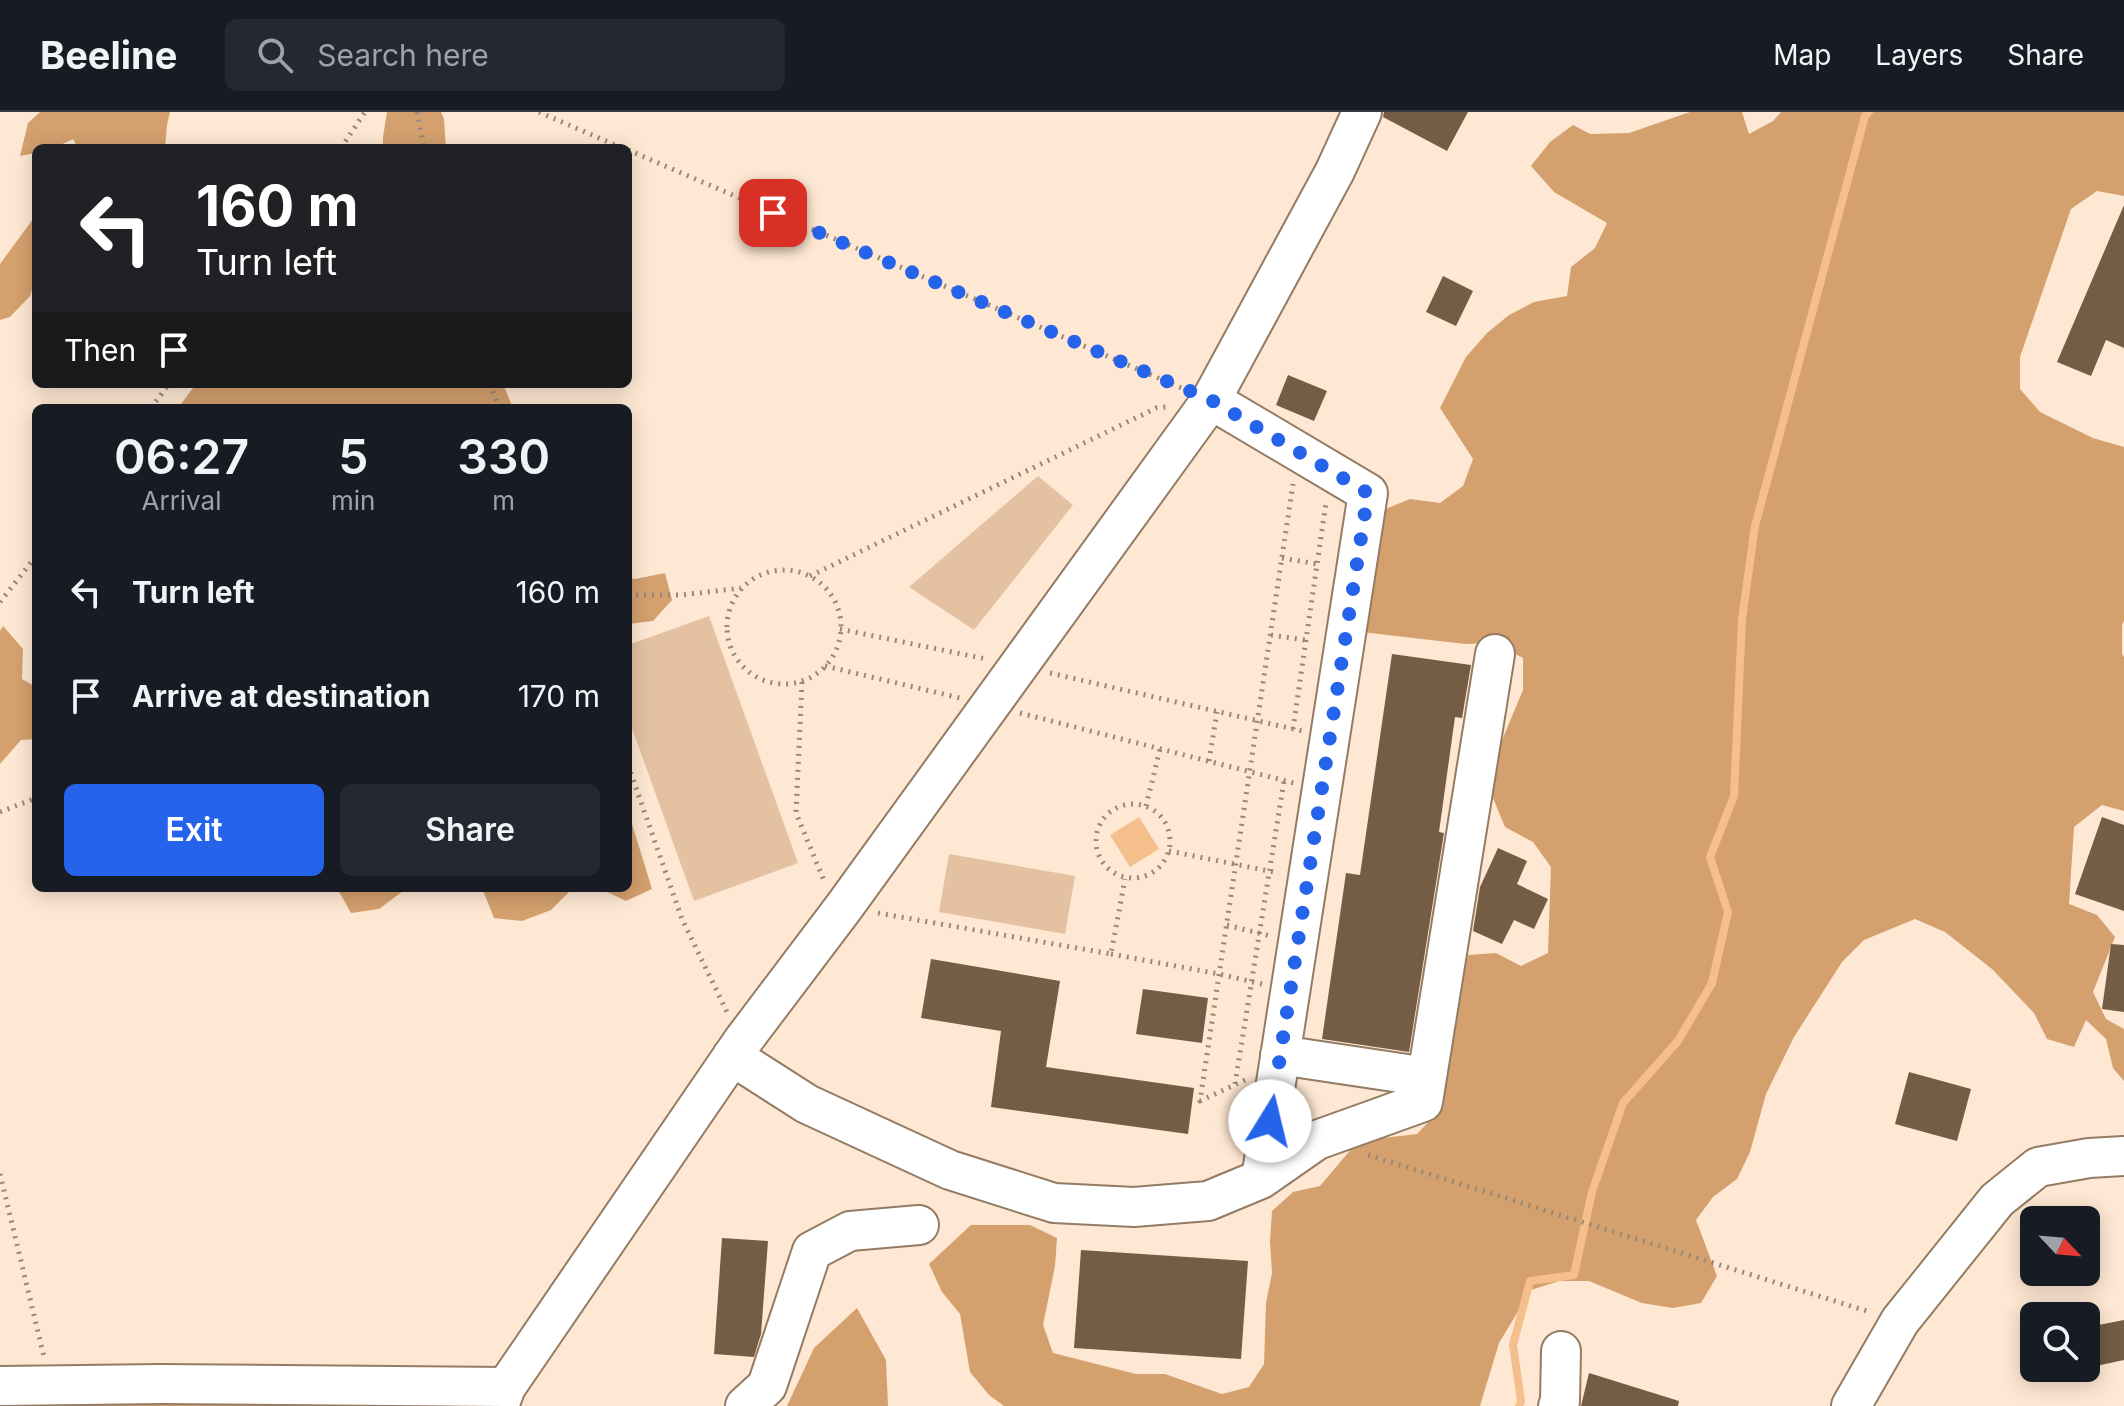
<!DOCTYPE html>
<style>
:root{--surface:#171b24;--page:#242831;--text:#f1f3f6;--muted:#9ea1a6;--line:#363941;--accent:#2563eb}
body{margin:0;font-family:Inter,sans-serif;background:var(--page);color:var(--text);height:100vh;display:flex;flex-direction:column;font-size:30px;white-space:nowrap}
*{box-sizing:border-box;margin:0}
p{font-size:26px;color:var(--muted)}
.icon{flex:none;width:44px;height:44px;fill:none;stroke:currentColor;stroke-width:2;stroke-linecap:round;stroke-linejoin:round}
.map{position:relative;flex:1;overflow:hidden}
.drawer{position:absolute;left:32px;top:292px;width:600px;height:488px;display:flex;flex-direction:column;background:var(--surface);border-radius:12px;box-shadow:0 4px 20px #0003}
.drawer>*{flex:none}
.banner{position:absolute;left:32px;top:32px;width:600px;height:244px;border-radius:12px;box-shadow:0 4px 20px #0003;background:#202124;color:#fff;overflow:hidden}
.needle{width:52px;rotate:116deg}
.tools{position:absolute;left:2020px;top:1094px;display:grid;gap:16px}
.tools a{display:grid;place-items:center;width:80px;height:80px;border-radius:12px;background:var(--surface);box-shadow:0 4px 20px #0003;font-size:40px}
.pin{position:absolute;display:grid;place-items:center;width:68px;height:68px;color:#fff;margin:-34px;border-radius:16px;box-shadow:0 4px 12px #0006}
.me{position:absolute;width:88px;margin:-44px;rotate:9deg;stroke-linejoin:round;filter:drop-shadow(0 0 6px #0008)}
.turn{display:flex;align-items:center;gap:28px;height:168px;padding:0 32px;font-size:36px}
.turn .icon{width:104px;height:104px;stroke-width:2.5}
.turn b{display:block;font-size:56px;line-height:68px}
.then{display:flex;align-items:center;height:76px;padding:0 32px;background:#0003;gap:16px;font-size:30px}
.eta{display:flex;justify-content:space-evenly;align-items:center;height:136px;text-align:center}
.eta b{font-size:48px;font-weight:600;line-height:56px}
.cta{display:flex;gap:16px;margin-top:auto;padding:16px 32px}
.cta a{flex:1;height:92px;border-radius:12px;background:var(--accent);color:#fff;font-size:32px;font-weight:600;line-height:92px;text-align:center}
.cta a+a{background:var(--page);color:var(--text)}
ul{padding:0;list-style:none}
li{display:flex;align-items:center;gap:24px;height:104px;padding:0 32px}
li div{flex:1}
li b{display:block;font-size:30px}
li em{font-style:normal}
header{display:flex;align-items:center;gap:48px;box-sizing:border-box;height:112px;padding:0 40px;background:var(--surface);border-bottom:2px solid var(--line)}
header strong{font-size:38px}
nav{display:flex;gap:44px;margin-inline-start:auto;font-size:28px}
.search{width:560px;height:72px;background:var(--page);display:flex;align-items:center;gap:20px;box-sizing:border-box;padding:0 28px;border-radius:12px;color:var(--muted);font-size:30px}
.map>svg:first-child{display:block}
.green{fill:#e4c2a1}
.forest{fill:#d4a06d}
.water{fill:#f4bf8b}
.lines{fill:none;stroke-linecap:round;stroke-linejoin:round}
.stream{stroke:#f4bf8b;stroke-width:8}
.building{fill:#745c45}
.minor-casing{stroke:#947b63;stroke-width:42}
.path{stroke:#988879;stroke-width:5;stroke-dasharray:2 6;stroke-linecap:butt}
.minor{stroke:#fff;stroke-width:38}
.route{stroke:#2563eb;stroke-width:14;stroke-dasharray:0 25.2}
</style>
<header>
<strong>Beeline</strong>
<div class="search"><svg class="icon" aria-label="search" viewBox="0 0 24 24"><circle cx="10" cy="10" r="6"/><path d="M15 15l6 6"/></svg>Search here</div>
<nav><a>Map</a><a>Layers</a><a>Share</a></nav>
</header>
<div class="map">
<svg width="2124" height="1294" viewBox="0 0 2124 1294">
<rect width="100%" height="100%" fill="#fee8d3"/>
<!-- green -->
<path class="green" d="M 1038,364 L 1073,393 L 974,518 L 909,475 Z
M 709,504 L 798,751 L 694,789 L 628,605 L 628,533 Z
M 949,742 L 1075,764 L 1065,822 L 939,800 Z"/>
<!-- forest -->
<path class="forest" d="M 40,0 L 170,0 L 167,13 L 165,36 L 78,36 L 73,27 L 54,36 L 36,36 L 36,41 L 20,44 L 28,11 Z
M 387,0 L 441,0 L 444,7 L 446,36 L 383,36 L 383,25 Z
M 1690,0 L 1742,0 L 1749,22 L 1773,9 L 1781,0 L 2124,0 L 2124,84 L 2097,79 L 2071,97 L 2020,245 L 2020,277 L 2040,300 L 2093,326 L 2124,335 L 2124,509 L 2122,513 L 2122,542 L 2124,545 L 2124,699 L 2102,693 L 2074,715 L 2069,792 L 2097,803 L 2115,825 L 2093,880 L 2106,907 L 2124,917 L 2124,969 L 2113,956 L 2106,927 L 2086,908 L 2074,935 L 2047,927 L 2034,901 L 1992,857 L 1945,820 L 1915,807 L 1864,828 L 1842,850 L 1794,925 L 1766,982 L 1750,1040 L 1737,1067 L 1713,1085 L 1696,1108 L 1717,1164 L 1701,1191 L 1673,1196 L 1642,1191 L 1589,1169 L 1559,1169 L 1531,1178 L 1499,1231 L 1480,1294 L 1004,1294 L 989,1283 L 970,1260 L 960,1202 L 942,1180 L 929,1152 L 971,1113 L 1030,1113 L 1057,1126 L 1055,1154 L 1043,1213 L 1053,1241 L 1136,1262 L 1165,1262 L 1222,1282 L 1249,1275 L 1264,1252 L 1266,1191 L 1272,1161 L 1270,1129 L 1272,1099 L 1293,1080 L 1320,1074 L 1358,1029 L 1417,1022 L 1437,1001 L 1468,843 L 1496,841 L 1521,854 L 1548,841 L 1551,755 L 1533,730 L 1505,715 L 1493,686 L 1490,657 L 1523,578 L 1523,546 L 1494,531 L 1465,532 L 1353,519 L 1383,398 L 1410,387 L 1440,391 L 1463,374 L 1473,347 L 1440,296 L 1466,245 L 1487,221 L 1509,203 L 1534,190 L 1567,184 L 1571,155 L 1595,136 L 1607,111 L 1554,80 L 1531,54 L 1550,30 L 1573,13 L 1590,22 L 1629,21 Z
M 36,103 L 36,166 L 30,184 L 10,205 L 0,208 L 0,152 Z
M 196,272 L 503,272 L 513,296 L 178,296 Z
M 665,461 L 672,488 L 653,509 L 628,512 L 628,466 L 635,467 Z
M 3,514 L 23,537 L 22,567 L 36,575 L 36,627 L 21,628 L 0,652 L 0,519 Z
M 628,699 L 652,777 L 626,789 L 599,776 L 570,779 L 551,798 L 522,809 L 494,806 L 482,776 L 628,776 Z
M 337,776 L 407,776 L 379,797 L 351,801 Z
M 857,1196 L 886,1248 L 888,1294 L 787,1294 L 814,1236 Z
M 0,1291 L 406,1291 L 405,1294 L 0,1294 Z"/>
<!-- water -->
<path class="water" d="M 1139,705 L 1159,737 L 1130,755 L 1110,723 Z"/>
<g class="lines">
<!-- stream -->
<path class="stream" d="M 1519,1294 L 1521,1289 L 1513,1233 L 1530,1169 L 1574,1163 L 1592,1080 L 1623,991 L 1678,929 L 1712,871 L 1728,800 L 1710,745 L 1734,684 L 1742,507 L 1755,414 L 1865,4 L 1869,0"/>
</g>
<!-- building -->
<path class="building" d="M 1384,0 L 1468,0 L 1447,39 L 1383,5 Z
M 2124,93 L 2124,236 L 2106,228 L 2091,264 L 2057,250 Z
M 1443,164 L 1473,179 L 1456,214 L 1426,200 Z
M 1288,263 L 1327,279 L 1314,309 L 1276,293 Z
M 1392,542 L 1471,553 L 1462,606 L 1455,605 L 1439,720 L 1444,721 L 1409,940 L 1322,927 L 1346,761 L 1360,763 Z
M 2102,705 L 2124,713 L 2124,799 L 2075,782 Z
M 1498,736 L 1527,749 L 1517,772 L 1548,787 L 1534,817 L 1514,808 L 1502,832 L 1473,819 L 1480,775 Z
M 2111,832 L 2124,833 L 2124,900 L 2102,897 Z
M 931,847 L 1060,869 L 1046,955 L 1194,976 L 1188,1022 L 991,995 L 1001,919 L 921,906 Z
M 1143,877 L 1208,886 L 1202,931 L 1136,922 Z
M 1909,960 L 1971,977 L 1957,1029 L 1895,1012 Z
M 722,1126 L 768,1129 L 761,1222 L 754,1245 L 714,1242 Z
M 1081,1138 L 1248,1149 L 1241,1247 L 1074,1236 Z
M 2124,1208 L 2124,1248 L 2096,1254 L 2088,1215 Z
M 1589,1261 L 1679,1289 L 1678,1294 L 1581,1294 Z"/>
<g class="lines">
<defs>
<path id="minor" d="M 1280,943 L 1427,965
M 732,944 L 807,992 L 950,1058 L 1054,1091 L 1134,1095 L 1208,1089 L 1261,1067 L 1368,381 L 1211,288
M 1261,1067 L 1317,1028 L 1423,990 L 1495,542
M 0,1274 L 161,1272 L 506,1275
M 499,1294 L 506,1275 L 742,930 L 844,795 L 1211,288 L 1335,59 L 1362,0
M 745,1294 L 767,1274 L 812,1139 L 850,1119 L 919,1113
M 1558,1294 L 1560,1289 L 1561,1239
M 1851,1294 L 1900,1209 L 1997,1088 L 2038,1055 L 2089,1046 L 2124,1044"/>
</defs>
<!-- minor casing -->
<use href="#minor" class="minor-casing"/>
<!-- path -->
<path class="path" d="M 417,0 L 424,36
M 539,0 L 622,36
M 341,36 L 365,0
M 628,38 L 1184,277
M 490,272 L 499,296
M 151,296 L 169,272
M 1282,446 L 1317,452
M727 515a57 57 0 1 1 114 0a57 57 0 1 1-114 0Z
M 810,464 L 1146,301 L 1156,296 L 1166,295
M 628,483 L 682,483 L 741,476
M 0,490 L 36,444
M 840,517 L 986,547
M 1271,523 L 1305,528
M 825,554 L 960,586
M 1050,561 L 1302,619
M 802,570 L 796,701 L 825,771
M 1020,601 L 1294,671
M 1293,617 L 1326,391
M 1209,649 L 1217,600
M 628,653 L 682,807 L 727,900
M1096 729a37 37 0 1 1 74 0a37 37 0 1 1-74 0Z
M 1146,694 L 1160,637
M 0,700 L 36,686
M 1169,739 L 1279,761
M 878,801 L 1111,842 L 1125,767
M 1227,813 L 1270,824
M 1111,842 L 1219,862 L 1262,872
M 1245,968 L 1200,989 L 1293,372
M 1235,972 L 1284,669
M 1368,1043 L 1870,1200
M 0,1062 L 44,1245"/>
<!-- minor -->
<use href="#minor" class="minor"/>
</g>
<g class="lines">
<!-- route -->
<path class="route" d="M 773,101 L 1211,288 L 1368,381 L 1270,1009"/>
</g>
</svg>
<div class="tools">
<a><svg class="needle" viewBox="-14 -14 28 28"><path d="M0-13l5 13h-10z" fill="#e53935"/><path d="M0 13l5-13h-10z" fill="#9ea1a6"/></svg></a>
<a><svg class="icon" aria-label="search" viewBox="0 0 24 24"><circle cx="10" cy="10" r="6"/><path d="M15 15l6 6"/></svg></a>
</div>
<div class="pin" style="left:773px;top:101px;background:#d93025"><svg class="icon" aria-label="arrive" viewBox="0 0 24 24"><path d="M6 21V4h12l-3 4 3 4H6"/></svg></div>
<svg class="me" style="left:1270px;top:1009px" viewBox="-20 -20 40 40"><circle r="19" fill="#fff"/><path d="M0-13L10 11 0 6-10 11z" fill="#2563eb"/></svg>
<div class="banner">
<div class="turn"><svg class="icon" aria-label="left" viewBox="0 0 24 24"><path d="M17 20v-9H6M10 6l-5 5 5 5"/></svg><div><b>160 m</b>Turn left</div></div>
<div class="then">Then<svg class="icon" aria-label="arrive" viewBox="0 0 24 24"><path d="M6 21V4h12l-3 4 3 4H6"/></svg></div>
</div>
<section class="drawer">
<div class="eta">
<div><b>06:27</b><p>Arrival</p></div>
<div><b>5</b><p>min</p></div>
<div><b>330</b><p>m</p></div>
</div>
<ul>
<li><svg class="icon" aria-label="left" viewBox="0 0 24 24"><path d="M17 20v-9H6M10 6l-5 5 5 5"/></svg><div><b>Turn left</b></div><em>160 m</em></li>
<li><svg class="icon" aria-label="arrive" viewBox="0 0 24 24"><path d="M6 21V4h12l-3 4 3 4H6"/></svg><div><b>Arrive at destination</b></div><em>170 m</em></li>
</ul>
<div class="cta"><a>Exit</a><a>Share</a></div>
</section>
</div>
